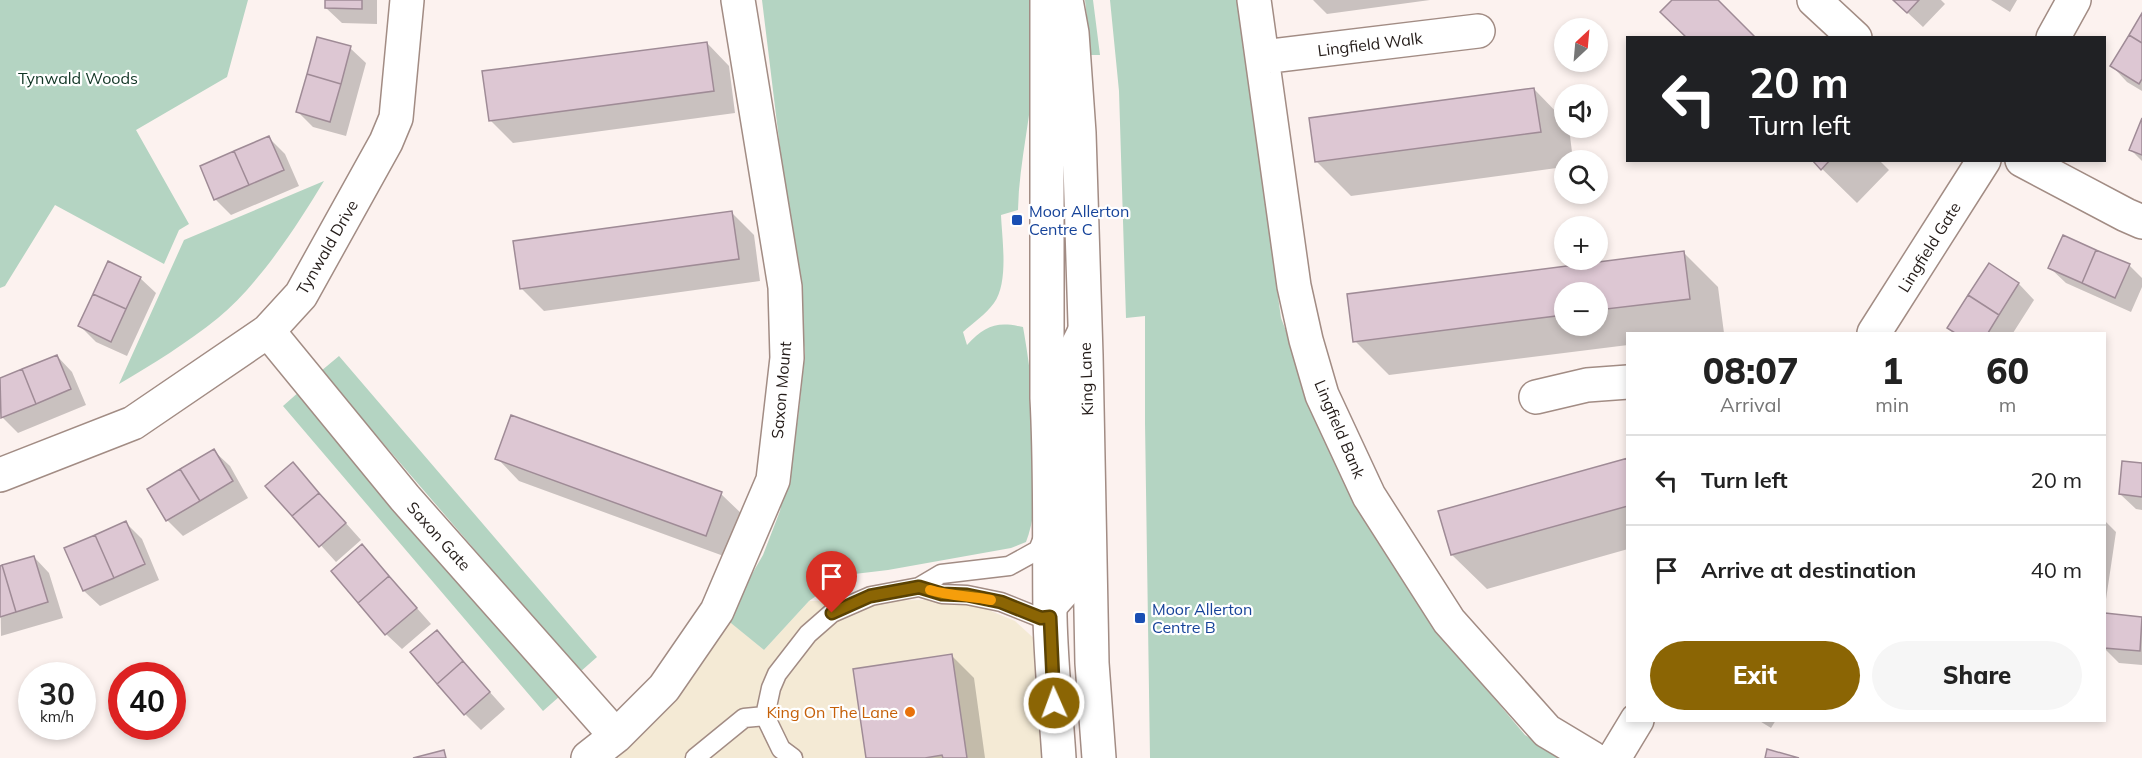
<!DOCTYPE html>
<meta charset="utf-8">
<style>
:root{--surface:#fff;--page:#f6f6f6;--text:#222;--muted:#767676;--line:#e0e0e0;--accent:#8b6504}
body{margin:0;font-family:Mulish,sans-serif;background:var(--page);color:var(--text);height:100vh;display:flex;flex-direction:column;font-size:22px;white-space:nowrap}
*{box-sizing:border-box;margin:0}
p{font-size:20px;color:var(--muted)}
.icon{flex:none;width:33px;height:33px;fill:none;stroke:currentColor;stroke-width:2;stroke-linecap:round;stroke-linejoin:round}
.map{position:relative;flex:1;overflow:hidden}
.sheet{position:absolute;left:1626px;top:332px;width:480px;height:390px;display:flex;flex-direction:column;background:var(--surface);border-radius:0px;box-shadow:0 3px 9px #0003}
.sheet>*{flex:none}
.top-card{position:absolute;left:1626px;top:36px;width:480px;height:126px;border-radius:0px;box-shadow:0 3px 9px #0003;background:#202124;color:#fff;overflow:hidden}
.needle{width:39px;rotate:26deg}
.controls{position:absolute;left:1554px;top:18px;display:grid;gap:12px}
.controls a{display:grid;place-items:center;width:54px;height:54px;border-radius:50%;background:var(--surface);box-shadow:0 3px 9px #0003;font-size:30px}
.speed{position:absolute;left:18px;top:662px;display:flex;gap:12px;font-size:30px;font-weight:700;text-align:center}
.speed>*{display:grid;place-content:center;width:78px;height:78px;border-radius:50%;background:var(--surface);box-shadow:0 3px 9px #0003;line-height:1}
.speed small{font-size:15px;font-weight:400}
.speed .limit{border:9px solid #d22;background:#fff;color:#111}
.pin{position:absolute;display:grid;place-items:center;width:51px;height:51px;color:#fff;margin:-62px -26px;border-radius:50% 50% 50% 0;rotate:-45deg;box-shadow:0 0 6px #0007}
.pin .icon{rotate:45deg}
.me{position:absolute;width:66px;margin:-33px;rotate:358deg;stroke-linejoin:round;filter:drop-shadow(0 0 4px #0008)}
.turn{display:flex;align-items:center;gap:21px;height:126px;padding:0 24px;font-size:27px}
.turn .icon{width:78px;height:78px;stroke-width:2.5}
.turn b{display:block;font-size:42px;line-height:51px}
.eta{display:flex;justify-content:space-evenly;align-items:center;height:102px;text-align:center}
.eta b{font-size:36px;font-weight:800;line-height:42px}
.cta{display:flex;gap:12px;margin-top:auto;padding:12px 24px}
.cta a{flex:1;height:69px;border-radius:36px;background:var(--accent);color:#fff;font-size:24px;font-weight:800;line-height:69px;text-align:center}
.cta a+a{background:var(--page);color:var(--text)}
ul{padding:0;list-style:none}
li{display:flex;align-items:center;gap:18px;height:90px;padding:0 24px;border-top:2px solid var(--line)}
li div{flex:1}
li b{display:block;font-size:22px}
li em{font-style:normal}
.map>svg:first-child{display:block}
.commercial{fill:#f4ead5}
.green{fill:#b4d4c2}
.shadow{fill:#0003;fill-rule:evenodd}
.building{fill:#ddc7d3;stroke:#9f8b96;stroke-width:1.5}
.lines{fill:none;stroke-linecap:round;stroke-linejoin:round}
.service-casing{stroke:#a28c84;stroke-width:21}
.minor-casing{stroke:#a28c84;stroke-width:36}
.tertiary-casing{stroke:#a28c84;stroke-width:36}
.service{stroke:#fff;stroke-width:18}
.minor{stroke:#fff;stroke-width:33}
.tertiary{stroke:#fff;stroke-width:33}
.route-casing{stroke:#5a4203;stroke-width:15}
.route{stroke:#8b6504;stroke-width:10}
.slow{stroke:#f59e0b;stroke-width:10}
.transit-dot{fill:#1a4fb4;stroke:#fff;stroke-width:2}
.food-dot{fill:#e8710a;stroke:#fff;stroke-width:2}
.labels{text-anchor:middle;stroke-width:4.5;stroke-linejoin:round;paint-order:stroke}
.street-label{font-size:16px;fill:#231b18;stroke:#fff}
.park-label{font-size:16px;fill:#103524;stroke:#fff}
.transit-label{font-size:16px;fill:#164399;stroke:#fff;text-anchor:start}
.food-label{font-size:16px;fill:#c56008;stroke:#fff;text-anchor:end}
</style>
<div class="map">
<svg width="2142" height="758" viewBox="0 0 2142 758">
<rect width="100%" height="100%" fill="#fcf2ef"/>
<!-- commercial -->
<path class="commercial" d="M 928,600 L 974,604 L 1015,621 L 1038,642 L 1058,758 L 588,758 L 717,611 L 764,650 L 809,601 Z"/>
<!-- green -->
<path class="green" d="M 0,0 L 248,0 L 227,77 L 136,130 L 189,224 L 179,230 L 164,264 L 55,205 L 5,286 L 0,288 Z
M 762,0 L 1029,0 C 1031,20 1034,41 1034,61 C 1033,111 1019,160 1018,210 L 1001,215 C 1002,239 1009,282 994,303 C 986,314 973,323 963,332 L 967,345 C 985,326 996,321 1023,327 C 1033,382 1046,491 1026,542 L 1011,548 L 888,570 L 846,575 L 809,601 L 764,650 L 726,619 L 763,555 L 780,511 L 798,418 L 805,353 Z
M 1085,0 L 1093,0 L 1100,55 L 1091,55 Z
M 1110,0 L 1237,0 L 1281,318 L 1348,491 L 1436,629 L 1525,735 L 1564,758 L 1150,758 L 1145,423 L 1145,316 L 1126,318 L 1119,91 Z
M 324,181 C 297,226 259,284 218,318 C 187,343 153,364 119,384 L 184,240 Z
M 339,356 L 597,657 L 580,672 L 321,371 Z
M 300,391 L 560,696 L 543,711 L 283,406 Z"/>
<!-- shadow -->
<path class="shadow" d="M 327,0 L 377,0 L 377,24 L 342,23 L 326,8 Z
M 1313,0 L 1430,0 L 1327,14 Z
M 1894,0 L 1941,0 L 1945,4 L 1923,27 Z
M 1991,0 L 2017,0 L 2010,12 Z
M 2142,16 L 2142,91 L 2127,82 L 2112,66 Z
M 707,43 L 729,66 L 735,113 L 513,143 L 490,120 Z
M 350,48 L 366,63 L 346,136 L 313,127 L 298,112 Z
M 1534,89 L 1564,120 L 1564,128 L 1569,128 L 1573,160 L 1564,160 L 1564,167 L 1351,196 L 1316,161 Z
M 2142,122 L 2142,161 L 2131,150 Z
M 269,138 L 285,154 L 299,186 L 231,215 L 215,199 Z
M 1813,160 L 1879,160 L 1889,170 L 1857,203 Z
M 731,212 L 754,235 L 760,281 L 544,311 L 522,289 Z
M 1683,252 L 1718,287 L 1724,333 L 1628,333 L 1628,345 L 1389,375 L 1355,341 ZM 1564,292 L 1598,292 L 1598,326 L 1564,326 Z
M 1989,265 L 2019,284 L 2034,300 L 2013,333 L 1954,333 L 1949,328 Z
M 2129,265 L 2142,278 L 2142,287 L 2131,312 L 2066,283 L 2050,268 Z
M 140,278 L 156,293 L 127,356 L 96,342 L 80,326 Z
M 57,356 L 72,372 L 86,405 L 18,433 L 2,417 L 0,411 L 0,380 Z
M 512,417 L 721,494 L 744,516 L 729,558 L 519,481 L 497,458 Z
M 214,451 L 230,466 L 248,498 L 183,536 L 167,520 L 149,489 Z
M 1628,459 L 1628,549 L 1487,589 L 1452,555 L 1440,512 Z
M 293,464 L 361,540 L 336,562 L 267,486 Z
M 2142,465 L 2142,510 L 2136,509 L 2120,494 Z
M 2104,520 L 2116,532 L 2105,606 L 2104,606 Z
M 126,523 L 142,539 L 159,580 L 100,606 L 84,591 Z
M 362,546 L 431,624 L 402,649 L 386,634 Z
M 34,557 L 49,573 L 63,618 L 1,636 L 0,567 Z
M 2107,614 L 2142,618 L 2142,665 L 2119,663 L 2104,648 Z
M 436,632 L 505,709 L 481,730 L 465,714 Z
M 952,656 L 974,678 L 985,758 L 868,758 Z
M 1758,720 L 1776,720 L 1771,728 Z"/>
<!-- building -->
<path class="building" d="M 325,0 L 362,0 L 362,9 L 325,8 Z
M 1672,0 L 1718,0 L 1756,38 L 1687,38 L 1660,12 Z
M 1893,0 L 1919,0 L 1907,13 Z
M 2142,13 L 2142,43 L 2129,35 Z
M 2129,35 L 2142,43 L 2142,79 L 2139,84 L 2110,66 Z
M 317,37 L 351,46 L 341,84 L 307,74 Z
M 707,42 L 714,91 L 489,121 L 482,71 Z
M 307,74 L 341,84 L 330,122 L 296,112 Z
M 1534,88 L 1541,132 L 1315,162 L 1309,118 Z
M 2142,118 L 2142,155 L 2129,150 Z
M 269,136 L 284,170 L 249,185 L 234,151 Z
M 234,151 L 249,185 L 214,200 L 200,166 Z
M 1812,160 L 1830,160 L 1821,170 Z
M 732,211 L 739,259 L 520,289 L 513,241 Z
M 2063,235 L 2096,250 L 2082,283 L 2048,268 Z
M 2096,250 L 2130,264 L 2115,298 L 2082,283 Z
M 1684,251 L 1690,299 L 1598,310 L 1598,292 L 1564,292 L 1564,315 L 1353,342 L 1347,294 Z
M 108,261 L 141,277 L 126,309 L 93,294 Z
M 1989,263 L 2019,283 L 1999,315 L 1968,295 Z
M 93,294 L 126,309 L 111,342 L 78,326 Z
M 1968,295 L 1999,315 L 1988,333 L 1955,333 L 1947,328 Z
M 57,355 L 71,389 L 36,404 L 22,369 Z
M 22,369 L 36,404 L 1,418 L 0,378 Z
M 511,415 L 722,492 L 706,536 L 495,459 Z
M 214,449 L 233,481 L 200,501 L 180,469 Z
M 1628,458 L 1628,506 L 1451,555 L 1438,511 Z
M 2122,461 L 2142,463 L 2142,497 L 2119,494 Z
M 293,462 L 319,493 L 292,516 L 265,486 Z
M 180,469 L 200,501 L 166,521 L 147,489 Z
M 319,493 L 346,523 L 319,547 L 292,516 Z
M 126,521 L 145,564 L 114,578 L 95,535 Z
M 95,535 L 114,578 L 83,591 L 64,548 Z
M 362,544 L 389,576 L 358,603 L 331,571 Z
M 34,556 L 48,602 L 16,612 L 2,565 Z
M 2,565 L 16,612 L 0,617 L 0,566 Z
M 389,576 L 417,608 L 385,635 L 358,603 Z
M 2105,613 L 2142,617 L 2140,651 L 2104,648 Z
M 437,630 L 463,661 L 437,684 L 410,652 Z
M 952,654 L 967,758 L 943,758 L 942,755 L 925,758 L 866,758 L 853,669 Z
M 463,661 L 490,692 L 464,715 L 437,684 Z
M 1767,749 L 1799,758 L 1765,758 Z
M 444,750 L 446,758 L 413,758 Z"/>
<g class="lines">
<defs>
<path id="service" d="M 919,587 L 942,594 L 967,595 L 1001,602 L 1041,618 L 1050,617 L 1068,597 L 1068,348 L 1079,326
M 695,758 L 744,718 L 765,716
M 793,758 L 781,749 L 765,716 L 771,688 L 777,674 L 808,634 L 832,613 L 871,596 L 919,587 L 941,574 L 1009,566 L 1038,550 L 1045,533"/>
<path id="minor" d="M 1254,0 L 1294,286 L 1306,340 L 1322,395 L 1369,496 L 1449,621 L 1547,731 L 1592,758
M 1814,0 L 1855,38
M 2053,38 L 2074,0
M 1262,57 L 1478,31
M 2022,160 L 2126,215 L 2142,222
M 268,331 L 405,498 L 616,736
M 1874,333 L 1984,160
M 1536,397 L 1587,385 L 1628,382
M 0,475 L 133,423 L 268,331 L 301,295 L 386,142 L 396,118 L 407,0
M 588,758 L 616,736 L 664,688 L 717,611 L 773,480 L 787,358 L 785,287 L 738,0
M 1614,758 L 1637,720"/>
<path id="tertiary" d="M 1047,0 L 1047,398 C 1051,471 1049,544 1050,617 C 1051,664 1056,711 1059,758
M 1066,0 L 1072,33 L 1079,133 L 1086,355 L 1092,663 L 1099,758"/>
</defs>
<!-- service casing -->
<use href="#service" class="service-casing"/>
<!-- minor casing -->
<use href="#minor" class="minor-casing"/>
<!-- tertiary casing -->
<use href="#tertiary" class="tertiary-casing"/>
<!-- service -->
<use href="#service" class="service"/>
<!-- minor -->
<use href="#minor" class="minor"/>
<!-- tertiary -->
<use href="#tertiary" class="tertiary"/>
</g>
<g class="lines">
<defs>
<path id="route" d="M 832,613 L 870,596 L 919,587 L 942,594 L 967,595 L 1001,602 L 1041,618 L 1050,617 L 1054,703"/>
</defs>
<!-- route casing -->
<use href="#route" class="route-casing"/>
<!-- route -->
<use href="#route" class="route"/>
<!-- slow -->
<path class="slow" d="M 930,590 C 949,596 971,596 991,600"/>
</g>
<!-- markers -->
<g class="transit-dot">
<rect x="1011" y="214" width="12" height="12" rx="3"/>
<rect x="1134" y="612" width="12" height="12" rx="3"/>
</g>
<circle class="food-dot" cx="910" cy="712" r="6"/>
<g class="labels">
<!-- street labels -->
<g class="street-label">
<text transform="translate(1370 44) rotate(-7)" y="6">Lingfield Walk</text>
<text transform="translate(327 247) rotate(-60)" y="6">Tynwald Drive</text>
<text transform="translate(1929 247) rotate(-58)" y="6">Lingfield Gate</text>
<text transform="translate(1086 379) rotate(-92)" y="6">King Lane</text>
<text transform="translate(781 390) rotate(-85)" y="6">Saxon Mount</text>
<text transform="translate(1340 429) rotate(67)" y="6">Lingfield Bank</text>
<text transform="translate(439 536) rotate(48)" y="6">Saxon Gate</text>
</g>
<!-- park labels -->
<g class="park-label">
<text x="78" y="84">Tynwald Woods</text>
</g>
<!-- transit labels -->
<g class="transit-label">
<text x="1029" y="217">Moor Allerton<tspan x="1029" dy="18">Centre C</tspan></text>
<text x="1152" y="615">Moor Allerton<tspan x="1152" dy="18">Centre B</tspan></text>
</g>
<!-- food labels -->
<g class="food-label">
<text x="898" y="718">King On The Lane</text>
</g>
</g>
</svg>
<div class="controls">
<a><svg class="needle" viewBox="-14 -14 28 28"><path d="M0-13l5 13h-10z" fill="#e53935"/><path d="M0 13l5-13h-10z" fill="#767676"/></svg></a>
<a><svg class="icon" aria-label="sound" viewBox="0 0 24 24"><path d="M4 9h4l5-4v14l-5-4H4zM17 9q2 3 0 6"/></svg></a>
<a><svg class="icon" aria-label="search" viewBox="0 0 24 24"><circle cx="10" cy="10" r="6"/><path d="M15 15l6 6"/></svg></a>
<a>+</a>
<a>−</a>
</div>
<div class="speed"><div>30<small>km/h</small></div><div class="limit">40</div></div>
<div class="pin" style="left:832px;top:613px;background:#d93025"><svg class="icon" aria-label="arrive" viewBox="0 0 24 24"><path d="M6 21V4h12l-3 4 3 4H6"/></svg></div>
<svg class="me" style="left:1054px;top:703px" viewBox="-20 -20 40 40"><circle r="17" fill="#8b6504" stroke="#fff" stroke-width="3"/><path d="M0-11L8 9 0 5-8 9z" fill="#fff"/></svg>
<div class="top-card">
<div class="turn"><svg class="icon" aria-label="left" viewBox="0 0 24 24"><path d="M17 20v-9H6M10 6l-5 5 5 5"/></svg><div><b>20 m</b>Turn left</div></div>
</div>
<section class="sheet">
<div class="eta">
<div><b>08:07</b><p>Arrival</p></div>
<div><b>1</b><p>min</p></div>
<div><b>60</b><p>m</p></div>
</div>
<ul>
<li><svg class="icon" aria-label="left" viewBox="0 0 24 24"><path d="M17 20v-9H6M10 6l-5 5 5 5"/></svg><div><b>Turn left</b></div><em>20 m</em></li>
<li><svg class="icon" aria-label="arrive" viewBox="0 0 24 24"><path d="M6 21V4h12l-3 4 3 4H6"/></svg><div><b>Arrive at destination</b></div><em>40 m</em></li>
</ul>
<div class="cta"><a>Exit</a><a>Share</a></div>
</section>
</div>
